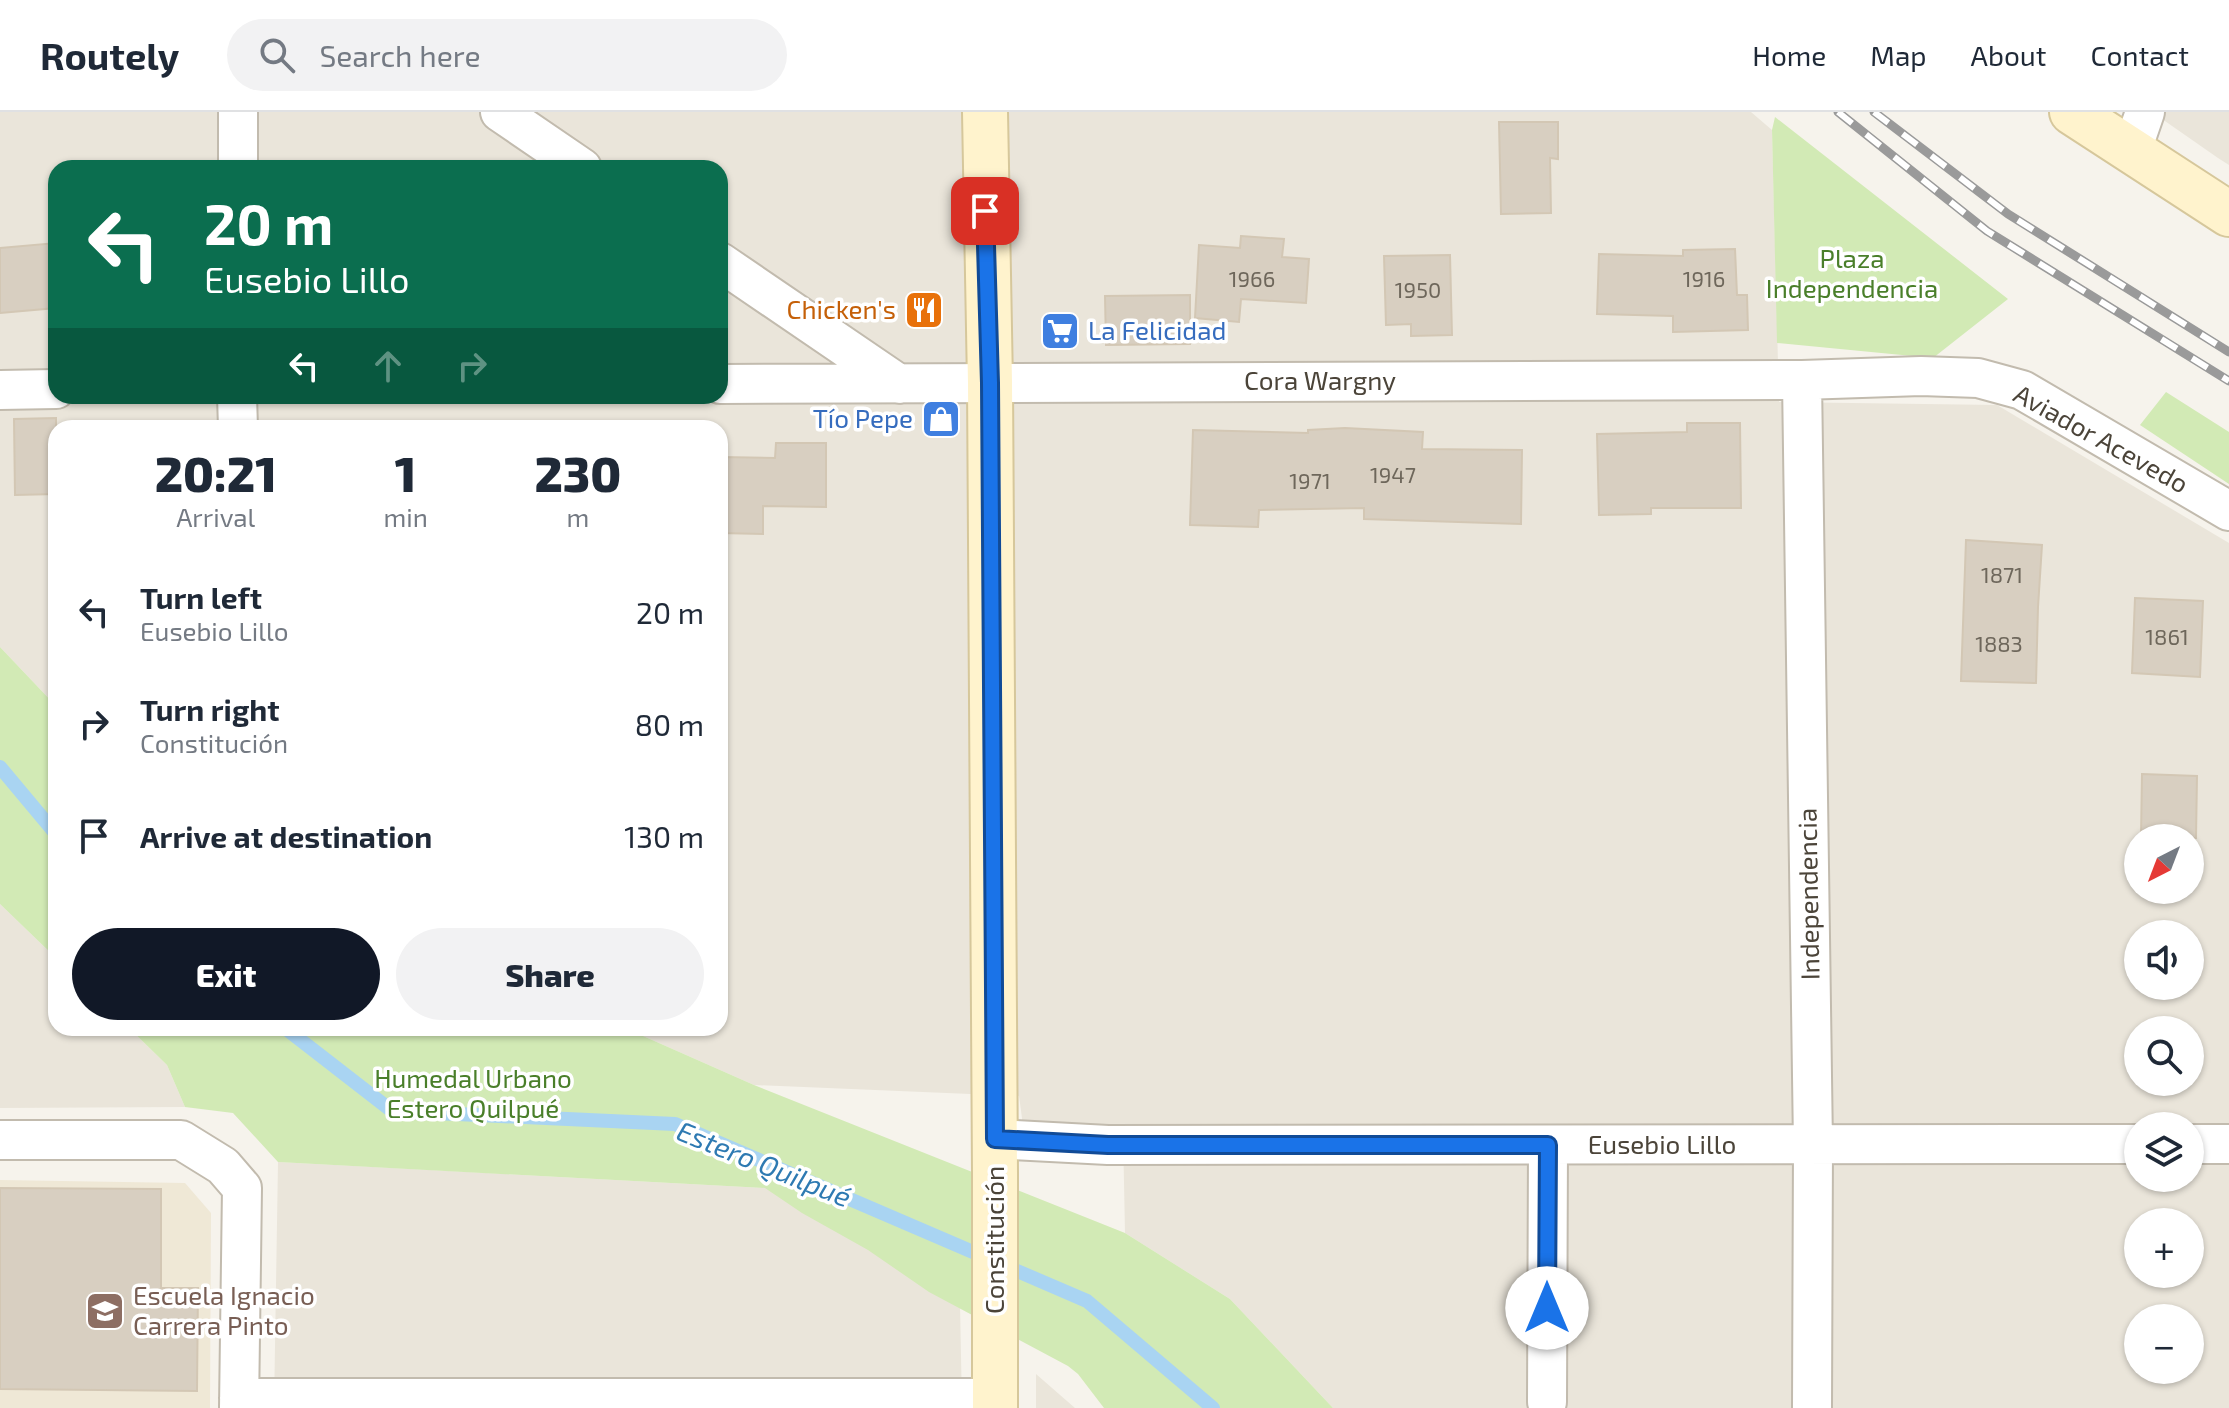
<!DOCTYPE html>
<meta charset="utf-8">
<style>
:root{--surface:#fff;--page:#f2f2f3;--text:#1f2937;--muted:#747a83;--line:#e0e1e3;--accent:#111827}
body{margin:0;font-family:"Exo 2",sans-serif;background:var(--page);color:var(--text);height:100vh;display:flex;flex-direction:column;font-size:30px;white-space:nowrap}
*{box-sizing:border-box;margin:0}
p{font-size:26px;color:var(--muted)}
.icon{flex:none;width:44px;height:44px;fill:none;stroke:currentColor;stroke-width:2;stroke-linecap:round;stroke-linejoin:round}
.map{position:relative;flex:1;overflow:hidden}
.sheet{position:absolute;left:48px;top:308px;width:680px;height:616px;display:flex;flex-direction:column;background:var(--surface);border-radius:24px;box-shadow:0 2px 6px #0004}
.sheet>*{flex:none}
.banner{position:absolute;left:48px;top:48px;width:680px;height:244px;border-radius:24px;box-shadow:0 2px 6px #0004;background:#0b6e4f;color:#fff;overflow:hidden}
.needle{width:52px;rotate:222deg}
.buttons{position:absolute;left:2124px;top:712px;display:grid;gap:16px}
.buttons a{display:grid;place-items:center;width:80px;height:80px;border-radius:50%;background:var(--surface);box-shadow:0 2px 6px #0004;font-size:40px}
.pin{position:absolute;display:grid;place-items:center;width:68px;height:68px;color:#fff;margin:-34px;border-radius:16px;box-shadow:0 4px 12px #0006}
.me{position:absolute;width:88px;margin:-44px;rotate:0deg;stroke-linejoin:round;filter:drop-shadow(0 0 6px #0008)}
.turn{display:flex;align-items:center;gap:28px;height:168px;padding:0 24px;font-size:36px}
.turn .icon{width:104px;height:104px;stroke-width:2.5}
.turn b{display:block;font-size:56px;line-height:68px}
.lanes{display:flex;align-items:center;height:76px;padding:0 24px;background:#0003;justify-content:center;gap:40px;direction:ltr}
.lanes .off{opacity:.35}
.eta{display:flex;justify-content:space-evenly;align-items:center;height:136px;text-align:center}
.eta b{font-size:48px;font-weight:800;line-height:56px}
.button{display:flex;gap:16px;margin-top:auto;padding:16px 24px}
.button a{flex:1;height:92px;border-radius:48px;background:var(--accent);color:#fff;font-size:32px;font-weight:800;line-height:92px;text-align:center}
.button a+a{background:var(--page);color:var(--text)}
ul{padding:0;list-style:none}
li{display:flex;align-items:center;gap:24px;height:112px;padding:0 24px}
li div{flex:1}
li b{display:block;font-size:30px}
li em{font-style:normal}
header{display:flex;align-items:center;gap:48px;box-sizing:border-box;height:112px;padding:0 40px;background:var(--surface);border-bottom:2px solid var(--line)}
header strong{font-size:38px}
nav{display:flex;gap:44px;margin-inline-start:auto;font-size:28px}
.search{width:560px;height:72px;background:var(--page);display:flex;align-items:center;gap:20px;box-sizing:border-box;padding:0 28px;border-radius:44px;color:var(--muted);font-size:30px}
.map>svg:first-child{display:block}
.residential{fill:#eae5da;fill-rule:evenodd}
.education{fill:#efe8d6}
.green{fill:#d2eab5}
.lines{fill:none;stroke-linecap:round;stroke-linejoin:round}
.stream{stroke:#a9d4f2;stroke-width:14}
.building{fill:#d8cfc1;stroke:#d3c7b4;stroke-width:2}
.street-casing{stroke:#c2bbae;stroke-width:42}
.secondary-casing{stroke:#d6c79b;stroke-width:48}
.street{stroke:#fff;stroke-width:38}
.secondary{stroke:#fff3cd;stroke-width:44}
.rail-casing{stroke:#9a9a9a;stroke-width:9}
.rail{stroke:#fff;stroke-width:6;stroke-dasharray:18;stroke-linecap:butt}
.route-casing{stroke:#114b97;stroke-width:20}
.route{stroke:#1a73e8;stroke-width:14}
.labels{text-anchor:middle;stroke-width:7;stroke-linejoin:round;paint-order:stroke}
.number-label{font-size:22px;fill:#6e675b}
.park-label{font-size:26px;fill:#4a7f2a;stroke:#fff}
.food-label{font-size:26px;fill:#c56008;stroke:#fff;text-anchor:end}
.shop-label{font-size:26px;fill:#366cbe;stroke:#fff;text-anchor:start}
.street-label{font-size:26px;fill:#4b4439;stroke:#fff}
.education-label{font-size:26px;fill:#785e54;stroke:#fff;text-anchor:start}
.water-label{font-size:28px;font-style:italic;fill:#2e7ab2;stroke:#fff}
</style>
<header>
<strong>Routely</strong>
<div class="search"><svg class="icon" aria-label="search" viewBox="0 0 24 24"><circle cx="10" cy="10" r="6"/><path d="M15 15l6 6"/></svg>Search here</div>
<nav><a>Home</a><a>Map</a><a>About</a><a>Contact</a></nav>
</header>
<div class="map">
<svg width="2229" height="1296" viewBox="0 0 2229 1296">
<rect width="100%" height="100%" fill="#f6f3ec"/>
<!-- residential -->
<path class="residential" d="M 0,0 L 1751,0 L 1772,18 L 1779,290 L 1997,293 L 2229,431 L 2229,1296 L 1333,1296 L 1230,1187 L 1125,1121 L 1123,1020 L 1024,1021 L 1019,984 L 754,973 L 625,916 L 720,916 L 720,316 L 56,316 L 56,594 L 0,535 ZM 56,56 L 720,56 L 720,284 L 56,284 ZM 2138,726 L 2190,726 L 2190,778 L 2138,778 ZM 2138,822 L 2190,822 L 2190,874 L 2138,874 ZM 2138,918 L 2190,918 L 2190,970 L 2138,970 ZM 2138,1014 L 2190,1014 L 2190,1066 L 2138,1066 ZM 2138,1110 L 2190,1110 L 2190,1162 L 2138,1162 ZM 2138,1206 L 2190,1206 L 2190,1258 L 2138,1258 Z
M 2152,0 L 2229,0 L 2229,53 L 2218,46 Z
M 0,792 L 56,846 L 56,916 L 129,916 L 167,953 L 185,995 L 0,996 Z
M 278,1050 L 785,1077 L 960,1192 L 962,1296 L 274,1296 Z
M 1036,1262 L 1075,1296 L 1036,1296 Z"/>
<!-- education -->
<path class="education" d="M 0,1068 L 185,1071 L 211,1101 L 210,1296 L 0,1296 Z"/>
<!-- green -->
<path class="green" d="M 1775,5 L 2008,187 L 1933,246 L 1777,231 L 1772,18 Z
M 2166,280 L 2229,320 L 2229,372 L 2140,313 Z
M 0,535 L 56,594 L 56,846 L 0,792 Z
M 129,916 L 625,916 L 754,973 L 1125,1121 L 1230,1187 L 1333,1296 L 1104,1296 L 1078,1262 L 1068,1254 L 929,1180 L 868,1138 L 802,1101 L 765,1076 L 278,1050 L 233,1001 L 185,995 L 167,953 Z"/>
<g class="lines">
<!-- stream -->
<path class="stream" d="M 0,655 L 56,722
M 285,916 L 392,999 L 675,1012 L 1087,1189 L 1213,1296"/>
</g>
<!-- building -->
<path class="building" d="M 1499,10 L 1558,10 L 1558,47 L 1550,46 L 1551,101 L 1501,102 Z
M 1241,124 L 1284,127 L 1282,145 L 1309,147 L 1306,191 L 1241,187 L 1239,210 L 1195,206 L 1199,133 L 1240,136 Z
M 56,131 L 56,196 L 0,201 L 0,136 Z
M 1735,137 L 1737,183 L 1747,183 L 1748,218 L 1673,220 L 1673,204 L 1597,202 L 1599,142 L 1683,144 L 1683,138 Z
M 1450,143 L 1452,223 L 1411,224 L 1411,212 L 1386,213 L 1384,144 Z
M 1190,183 L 1190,232 L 1106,233 L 1105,184 Z
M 56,306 L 56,382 L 15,383 L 14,307 Z
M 1687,311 L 1740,311 L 1741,396 L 1651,396 L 1651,402 L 1599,403 L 1597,322 L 1687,320 Z
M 1345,316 L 1423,320 L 1422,337 L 1522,338 L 1521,412 L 1364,407 L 1364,396 L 1259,398 L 1258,415 L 1190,413 L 1193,318 L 1308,321 L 1308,318 Z
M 776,331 L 826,331 L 826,395 L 763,394 L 763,422 L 720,421 L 721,345 L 775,346 Z
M 1966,428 L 2042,433 L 2038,495 L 2036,571 L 1961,569 Z
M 2135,486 L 2203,489 L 2200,565 L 2132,561 Z
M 2142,662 L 2197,664 L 2196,726 L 2141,726 Z
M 0,1076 L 161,1077 L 161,1176 L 198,1176 L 197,1279 L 0,1277 Z"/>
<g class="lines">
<defs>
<path id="street" d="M 500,0 L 582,56
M 2132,38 L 2145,0
M 238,56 L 238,0
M 720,150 L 899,272
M 1802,268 L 1813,1033 L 1812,1296
M 720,272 L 1802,268 L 1921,264 L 1978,266 L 2022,278 L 2229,399
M 0,278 L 56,277
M 237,284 L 238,316
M 995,1027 L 1108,1033 L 2138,1032
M 0,1028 L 181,1028 L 223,1054 L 242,1076 L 239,1296
M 2190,1032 L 2229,1032
M 239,1286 L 995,1286
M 1547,1290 L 1548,1033"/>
<path id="secondary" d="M 985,0 L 990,271 L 995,1061 L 995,1296
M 2072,0 L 2229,102"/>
</defs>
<!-- street casing -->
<use href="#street" class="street-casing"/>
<!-- secondary casing -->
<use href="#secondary" class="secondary-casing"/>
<!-- street -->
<use href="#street" class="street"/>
<!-- secondary -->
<use href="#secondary" class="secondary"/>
<defs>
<path id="rail" d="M 1838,0 L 1987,119 L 2229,269
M 1874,0 L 2008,102 L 2229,240"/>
</defs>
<!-- rail casing -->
<use href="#rail" class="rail-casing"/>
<!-- rail -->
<use href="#rail" class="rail"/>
</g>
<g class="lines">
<defs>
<path id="route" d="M 985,99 L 990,271 L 995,1027 L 1108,1033 L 1548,1033 L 1547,1196"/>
</defs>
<!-- route casing -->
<use href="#route" class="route-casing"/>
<!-- route -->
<use href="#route" class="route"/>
</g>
<!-- icons -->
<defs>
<symbol id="restaurant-square" viewBox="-11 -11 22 22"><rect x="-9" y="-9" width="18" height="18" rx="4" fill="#e8710a" stroke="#fff"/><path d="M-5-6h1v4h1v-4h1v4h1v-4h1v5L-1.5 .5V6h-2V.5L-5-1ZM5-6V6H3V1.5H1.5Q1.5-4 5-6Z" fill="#fff"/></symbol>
<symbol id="supermarket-square" viewBox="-11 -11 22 22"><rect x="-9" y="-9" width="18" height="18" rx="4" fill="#3f7fe0" stroke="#fff"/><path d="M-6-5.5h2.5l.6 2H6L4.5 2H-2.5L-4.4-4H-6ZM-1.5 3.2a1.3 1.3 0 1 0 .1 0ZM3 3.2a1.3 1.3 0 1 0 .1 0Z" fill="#fff"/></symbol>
<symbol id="shop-square" viewBox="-11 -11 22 22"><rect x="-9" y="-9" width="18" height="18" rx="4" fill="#3f7fe0" stroke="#fff"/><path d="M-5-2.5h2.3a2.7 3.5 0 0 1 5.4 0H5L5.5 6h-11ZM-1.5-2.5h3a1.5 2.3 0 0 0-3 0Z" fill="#fff"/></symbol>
<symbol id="school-square" viewBox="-11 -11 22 22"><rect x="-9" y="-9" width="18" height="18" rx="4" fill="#8d6e63" stroke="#fff"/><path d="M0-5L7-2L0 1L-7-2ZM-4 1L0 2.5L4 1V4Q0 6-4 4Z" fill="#fff"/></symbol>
</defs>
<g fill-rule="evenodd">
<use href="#restaurant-square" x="902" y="176" width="44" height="44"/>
<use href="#supermarket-square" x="1038" y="197" width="44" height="44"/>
<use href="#shop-square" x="919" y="285" width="44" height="44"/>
<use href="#school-square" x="83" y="1177" width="44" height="44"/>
</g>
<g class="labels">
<!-- number labels -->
<g class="number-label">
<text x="1252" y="175">1966</text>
<text x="1704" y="175">1916</text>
<text x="1418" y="186">1950</text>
<text x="1393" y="371">1947</text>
<text x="1310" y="377">1971</text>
<text x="2002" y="471">1871</text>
<text x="2167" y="533">1861</text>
<text x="1999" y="540">1883</text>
</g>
<!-- park labels -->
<g class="park-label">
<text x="1852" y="156">Plaza<tspan x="1852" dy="30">Independencia</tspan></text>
<text x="473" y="976">Humedal Urbano<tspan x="473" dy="30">Estero Quilpué</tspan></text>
</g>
<!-- food labels -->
<g class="food-label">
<text x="896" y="207">Chicken's</text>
</g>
<!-- shop labels -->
<g class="shop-label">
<text x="1088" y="228">La Felicidad</text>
<text x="913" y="316" text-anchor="end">Tío Pepe</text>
</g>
<!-- street labels -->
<g class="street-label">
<text x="1320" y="278">Cora Wargny</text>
<text transform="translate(2101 327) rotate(29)" y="9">Aviador Acevedo</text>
<text transform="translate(1809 782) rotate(-91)" y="9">Independencia</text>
<text x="1662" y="1042">Eusebio Lillo</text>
<text transform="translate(995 1128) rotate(-90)" y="9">Constitución</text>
</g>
<!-- education labels -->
<g class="education-label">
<text x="133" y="1193">Escuela Ignacio<tspan x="133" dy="30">Carrera Pinto</tspan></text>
</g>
<!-- water labels -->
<g class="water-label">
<text transform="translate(764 1052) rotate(22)" y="10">Estero Quilpué</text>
</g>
</g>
</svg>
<div class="buttons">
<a><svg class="needle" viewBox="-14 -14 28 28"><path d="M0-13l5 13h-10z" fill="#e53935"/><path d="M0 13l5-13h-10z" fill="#747a83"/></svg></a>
<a><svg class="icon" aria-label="sound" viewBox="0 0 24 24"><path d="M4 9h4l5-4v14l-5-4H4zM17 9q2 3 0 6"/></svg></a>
<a><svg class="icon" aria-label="search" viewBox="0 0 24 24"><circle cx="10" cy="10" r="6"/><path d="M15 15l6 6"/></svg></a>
<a><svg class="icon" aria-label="layers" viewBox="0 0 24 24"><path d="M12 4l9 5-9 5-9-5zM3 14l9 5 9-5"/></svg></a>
<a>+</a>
<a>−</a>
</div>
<div class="pin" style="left:985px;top:99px;background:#d93025"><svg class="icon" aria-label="arrive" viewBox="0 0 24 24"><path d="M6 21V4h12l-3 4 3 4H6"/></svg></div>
<svg class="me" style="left:1547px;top:1196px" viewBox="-20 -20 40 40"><circle r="19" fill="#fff"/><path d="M0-13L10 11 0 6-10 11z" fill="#1a73e8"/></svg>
<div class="banner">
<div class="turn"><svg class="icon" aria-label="left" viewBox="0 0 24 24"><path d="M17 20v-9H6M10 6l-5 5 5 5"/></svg><div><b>20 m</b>Eusebio Lillo</div></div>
<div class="lanes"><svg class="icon" aria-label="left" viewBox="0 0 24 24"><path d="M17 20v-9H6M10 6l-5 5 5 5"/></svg><svg class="icon off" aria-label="ahead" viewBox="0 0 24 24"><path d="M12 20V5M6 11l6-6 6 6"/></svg><svg class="icon off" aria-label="right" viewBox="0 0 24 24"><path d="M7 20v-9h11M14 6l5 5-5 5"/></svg></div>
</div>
<section class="sheet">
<div class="eta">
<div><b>20:21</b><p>Arrival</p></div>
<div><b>1</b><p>min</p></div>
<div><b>230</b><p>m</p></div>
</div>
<ul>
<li><svg class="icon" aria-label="left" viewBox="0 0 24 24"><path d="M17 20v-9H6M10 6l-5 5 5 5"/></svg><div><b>Turn left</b><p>Eusebio Lillo</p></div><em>20 m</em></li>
<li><svg class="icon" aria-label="right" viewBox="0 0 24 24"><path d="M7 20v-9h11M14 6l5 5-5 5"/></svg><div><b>Turn right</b><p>Constitución</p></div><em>80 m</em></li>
<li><svg class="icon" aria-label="arrive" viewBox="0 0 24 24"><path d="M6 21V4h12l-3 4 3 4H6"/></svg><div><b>Arrive at destination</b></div><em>130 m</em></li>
</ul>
<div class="button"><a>Exit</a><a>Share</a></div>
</section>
</div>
